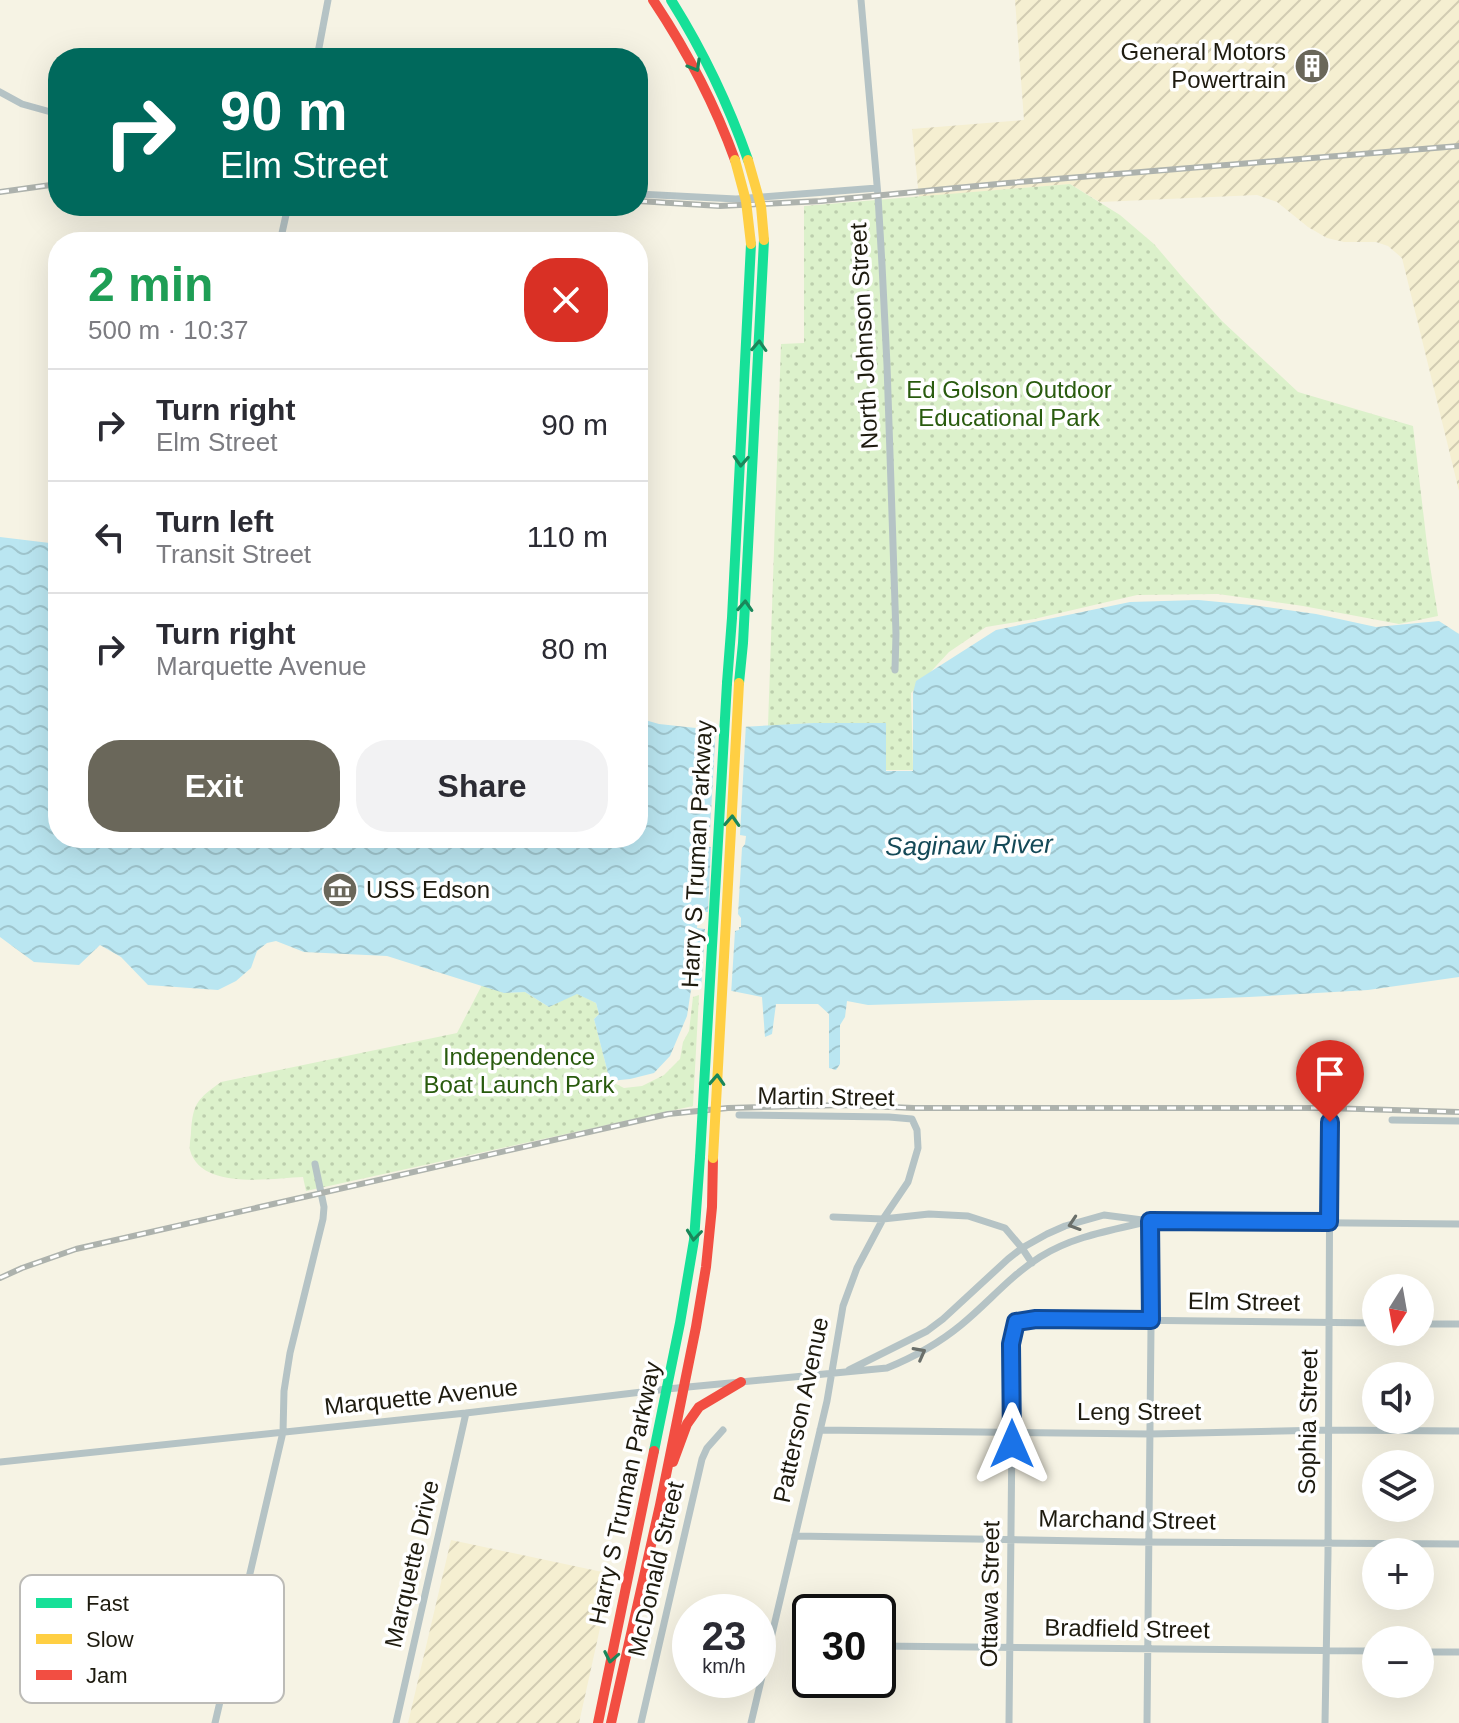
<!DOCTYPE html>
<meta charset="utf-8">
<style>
:root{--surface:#fff;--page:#f2f2f3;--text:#2b2b33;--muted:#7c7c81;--line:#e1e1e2;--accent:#6a675a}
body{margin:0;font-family:Arial,sans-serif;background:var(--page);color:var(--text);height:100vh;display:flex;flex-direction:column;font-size:30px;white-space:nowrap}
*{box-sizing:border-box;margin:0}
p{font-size:26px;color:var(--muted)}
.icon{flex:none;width:44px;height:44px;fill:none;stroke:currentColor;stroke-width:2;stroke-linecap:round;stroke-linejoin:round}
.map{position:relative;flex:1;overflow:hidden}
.drawer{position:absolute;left:48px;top:232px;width:600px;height:616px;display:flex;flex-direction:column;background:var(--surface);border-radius:32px;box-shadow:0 8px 32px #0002}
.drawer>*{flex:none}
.top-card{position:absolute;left:48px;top:48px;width:600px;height:168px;border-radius:32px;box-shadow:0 8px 32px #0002;background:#00695c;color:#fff;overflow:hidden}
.needle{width:52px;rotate:191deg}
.controls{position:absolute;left:1362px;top:1274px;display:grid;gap:16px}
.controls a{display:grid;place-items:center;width:72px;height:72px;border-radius:50%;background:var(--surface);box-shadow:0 8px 32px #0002;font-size:40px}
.speed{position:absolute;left:672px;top:1594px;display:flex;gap:16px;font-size:40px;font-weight:700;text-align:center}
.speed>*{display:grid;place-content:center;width:104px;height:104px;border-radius:50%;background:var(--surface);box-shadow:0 8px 32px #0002;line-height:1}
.speed small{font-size:20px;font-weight:400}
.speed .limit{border:4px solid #111;border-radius:12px;background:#fff;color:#111}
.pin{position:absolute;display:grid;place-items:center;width:68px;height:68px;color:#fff;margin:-82px -34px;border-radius:50% 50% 50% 0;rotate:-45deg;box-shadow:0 0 8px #0007}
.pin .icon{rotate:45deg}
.me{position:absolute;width:88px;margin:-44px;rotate:0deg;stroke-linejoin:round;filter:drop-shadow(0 0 6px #0008)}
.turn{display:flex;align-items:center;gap:28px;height:168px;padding:0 40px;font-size:36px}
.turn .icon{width:104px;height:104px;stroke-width:2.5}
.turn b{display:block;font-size:56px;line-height:68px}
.round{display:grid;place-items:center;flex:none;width:84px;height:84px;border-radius:32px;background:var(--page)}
.head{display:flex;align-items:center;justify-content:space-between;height:136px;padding:0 40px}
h1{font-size:48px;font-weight:600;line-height:60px;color:#1e9e55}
.button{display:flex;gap:16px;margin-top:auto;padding:16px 40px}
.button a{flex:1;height:92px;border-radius:32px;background:var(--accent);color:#fff;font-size:32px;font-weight:600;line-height:92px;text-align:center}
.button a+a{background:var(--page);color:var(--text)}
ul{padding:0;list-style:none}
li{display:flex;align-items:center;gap:24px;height:112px;padding:0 40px;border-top:2px solid var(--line)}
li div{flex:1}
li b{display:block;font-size:30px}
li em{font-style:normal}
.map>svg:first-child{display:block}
.industrial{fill:url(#industrial-furrows)}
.park{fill:url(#park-dots)}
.water{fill:url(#water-waves)}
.pier{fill:#f6f3e4}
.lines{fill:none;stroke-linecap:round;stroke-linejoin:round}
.street{stroke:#b5c3c5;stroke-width:7}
.fast{stroke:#16e098;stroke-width:10}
.jam{stroke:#f24e42;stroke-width:10}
.rail-casing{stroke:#adb2ad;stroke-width:6}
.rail{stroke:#fff;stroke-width:3;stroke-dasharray:9;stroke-linecap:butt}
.fast-bridge{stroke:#16e098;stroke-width:10}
.slow-bridge{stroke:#ffcf43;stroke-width:10}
.oneway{stroke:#1a875a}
.oneway2{stroke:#6a6f6a}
.route-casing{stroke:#114b97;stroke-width:20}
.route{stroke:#1a73e8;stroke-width:14}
.labels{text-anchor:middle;stroke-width:7;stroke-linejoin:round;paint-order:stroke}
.poi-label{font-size:24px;fill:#1e1b0f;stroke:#fff;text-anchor:end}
.street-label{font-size:24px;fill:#1e1b0f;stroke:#fff}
.park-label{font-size:24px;fill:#295b0e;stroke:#fff}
.water-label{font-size:26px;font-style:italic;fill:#144957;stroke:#fff}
.key{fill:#fff;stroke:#bcbbb7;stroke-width:2}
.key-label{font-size:22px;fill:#1e1b0f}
</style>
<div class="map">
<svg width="1459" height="1723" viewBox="0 0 1459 1723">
<defs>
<pattern id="industrial-furrows" width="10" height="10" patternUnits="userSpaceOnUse" patternTransform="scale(2)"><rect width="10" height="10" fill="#f5efd1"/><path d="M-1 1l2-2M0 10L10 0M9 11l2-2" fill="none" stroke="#d2ccb2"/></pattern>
<pattern id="park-dots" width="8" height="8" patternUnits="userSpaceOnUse" patternTransform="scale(2)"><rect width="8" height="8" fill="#dcf1cb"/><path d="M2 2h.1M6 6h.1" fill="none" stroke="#bccead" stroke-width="1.8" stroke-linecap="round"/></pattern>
<pattern id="water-waves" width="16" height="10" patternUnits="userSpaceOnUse" patternTransform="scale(2)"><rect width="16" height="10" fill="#bae6f1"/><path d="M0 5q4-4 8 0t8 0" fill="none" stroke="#9fc5cd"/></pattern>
</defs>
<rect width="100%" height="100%" fill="#f6f3e4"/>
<!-- industrial -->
<path class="industrial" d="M 1015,0 L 1459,0 L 1459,491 L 1402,258 L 1388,246 L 1376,242 L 1344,242 L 1327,238 L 1308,227 L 1277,202 L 1257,195 L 1100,202 L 1070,184 L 919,197 L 912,129 L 1024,120 Z
M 451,1540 L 612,1574 L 579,1723 L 408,1723 Z"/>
<!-- park -->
<path class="park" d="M 1070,184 L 1120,215 L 1154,244 L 1183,278 L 1222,321 L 1298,392 L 1413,426 L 1428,553 L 1438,616 L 1399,624 L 1303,606 L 1218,594 L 1137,595 L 1034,619 L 986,627 L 949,652 L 911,693 L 913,770 L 886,770 L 885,723 L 813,723 L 768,726 L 781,344 L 804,343 L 804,206 Z
M 482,985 L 504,993 L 525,992 L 549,1007 L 576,993 L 596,1003 L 599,1014 L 594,1019 L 610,1081 L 624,1088 L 642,1086 L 664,1075 L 680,1059 L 683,1042 L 689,1031 L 693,997 L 699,995 L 693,1106 L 306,1191 L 303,1177 C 272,1178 201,1191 190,1150 C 189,1145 191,1137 191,1132 C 193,1102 198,1099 221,1082 L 457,1033 Z"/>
<!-- water -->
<path class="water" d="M 0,537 L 58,544 L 58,838 L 638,838 L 638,718 L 659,724 L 705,729 L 814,723 L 886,723 L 886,771 L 913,771 L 913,693 L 916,681 L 996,630 L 1130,602 L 1198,600 L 1252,605 L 1316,614 L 1376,627 L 1439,621 L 1459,634 L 1459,977 L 1368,990 L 1249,997 L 1172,1000 L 1036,1000 L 868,1005 L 847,1001 L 845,1017 L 840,1025 L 840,1064 L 836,1070 L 829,1068 L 829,1014 L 818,1004 L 776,1004 L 772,1034 L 765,1037 L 762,997 L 692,983 L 687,1016 L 670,1056 L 654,1073 L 630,1079 L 610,1081 L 594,1019 L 599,1014 L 596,1003 L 577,994 L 549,1007 L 525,992 L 504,993 L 387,956 L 304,952 L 276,941 L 267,943 L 257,951 L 251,968 L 236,981 L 218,990 L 148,985 L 121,957 L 100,945 L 79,965 L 34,962 L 0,937 Z"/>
<!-- pier -->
<path class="pier" d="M 746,723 L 740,835 L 746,836 L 745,844 L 742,848 L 738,914 L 741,918 L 741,927 L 739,927 L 739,930 L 735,931 L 731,995 L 701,989 L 705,929 L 697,928 L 698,912 L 708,912 L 711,847 L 700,846 L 701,830 L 710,830 L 716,725 Z"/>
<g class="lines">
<!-- street -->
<path class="street" d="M 861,0 L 878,196 L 882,265 L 887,365 L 896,634 L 895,670
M 317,58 L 328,0
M 0,92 L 22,104 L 58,114
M 638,194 L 736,199 L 877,188
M 280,242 L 288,206
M 739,1115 L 889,1117 L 912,1119 L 917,1130 L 918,1148 L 908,1182 L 883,1219 L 857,1268 L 843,1306 L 827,1401 L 751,1723
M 1392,1120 L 1459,1121
M 833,1217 L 883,1219 L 929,1214 L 968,1216 L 1005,1228 L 1022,1248 L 1032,1263
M 1420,1324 L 1459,1324
M 849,1370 L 927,1331 L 943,1319 L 1008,1259 L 1022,1248 L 1047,1234 L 1065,1226 L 1104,1215 L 1150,1221 L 1459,1224
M 820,1430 L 1150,1434 L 1327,1430 L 1459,1431
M 0,1462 L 466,1413 L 667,1389 L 887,1368 C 914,1357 938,1344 961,1325 C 988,1303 1010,1276 1040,1257 C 1073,1236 1113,1230 1150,1221
M 795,1536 L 1141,1542 L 1459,1544
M 878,1646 L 1376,1651
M 1420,1652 L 1459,1652
M 215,1723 L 283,1432 L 284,1391 L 290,1353 L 323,1219 L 324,1207 L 315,1164
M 396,1723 L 466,1413
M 641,1723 L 702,1459 L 707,1448 L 723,1430
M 1009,1723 L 1012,1432 L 1011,1344 L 1016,1322 L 1036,1319 L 1376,1323
M 1147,1723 L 1151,1328 L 1150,1221
M 1325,1723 L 1328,1554 L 1330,1122"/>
<!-- fast -->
<path class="fast" d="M 671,0 C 703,51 728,103 748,160
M 727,683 L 732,618 L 751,244
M 739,683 L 743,643 L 764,240
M 654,1451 L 680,1323 L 694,1240 L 700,1157"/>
<!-- jam -->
<path class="jam" d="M 653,0 C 687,51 714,102 735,160
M 673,1462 L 687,1424 L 699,1407 L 741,1382
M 598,1723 L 654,1451
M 611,1723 L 660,1505 L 696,1327 L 706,1267 L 712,1207 L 713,1158"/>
<defs>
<path id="rail" d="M 0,192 L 58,184
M 638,201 L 720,206 L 821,201 L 1008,183 L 1459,146
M 0,1278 L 22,1268 L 76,1249 L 668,1114 L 728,1108 L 844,1105 L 914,1108 L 1326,1108 L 1459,1112"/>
</defs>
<!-- rail casing -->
<use href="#rail" class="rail-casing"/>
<!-- rail -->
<use href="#rail" class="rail"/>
<!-- fast-bridge -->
<path class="fast-bridge" d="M 700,1157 L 727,683"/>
<!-- slow-bridge -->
<path class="slow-bridge" d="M 735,160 L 746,201 L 751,244
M 748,160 L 761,206 L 764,240
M 713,1158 L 739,683"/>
</g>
<!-- one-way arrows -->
<defs><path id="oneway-chevron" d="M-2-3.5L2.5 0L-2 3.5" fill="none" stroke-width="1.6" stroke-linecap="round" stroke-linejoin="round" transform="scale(2)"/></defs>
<g class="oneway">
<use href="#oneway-chevron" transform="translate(695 66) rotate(60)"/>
<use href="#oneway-chevron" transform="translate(759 346) rotate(-87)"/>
<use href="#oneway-chevron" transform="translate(741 461) rotate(93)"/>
<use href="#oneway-chevron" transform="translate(745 606) rotate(-87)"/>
<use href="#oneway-chevron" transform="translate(732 821) rotate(-87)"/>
<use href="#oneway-chevron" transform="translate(717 1080) rotate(-87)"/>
<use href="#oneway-chevron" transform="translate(694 1235) rotate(96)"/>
<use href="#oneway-chevron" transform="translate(611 1657) rotate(101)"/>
</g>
<g class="oneway2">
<use href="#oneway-chevron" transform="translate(1074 1224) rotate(162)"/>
<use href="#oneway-chevron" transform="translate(920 1353) rotate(-28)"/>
</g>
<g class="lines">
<defs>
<path id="route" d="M 1012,1444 L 1011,1344 L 1016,1322 L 1036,1319 L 1151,1320 L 1150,1221 L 1329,1222 L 1330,1122"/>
</defs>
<!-- route casing -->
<use href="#route" class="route-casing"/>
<!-- route -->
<use href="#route" class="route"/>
</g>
<!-- icons -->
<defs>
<symbol id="building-disc" viewBox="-11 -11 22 22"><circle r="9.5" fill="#6a675a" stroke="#fff"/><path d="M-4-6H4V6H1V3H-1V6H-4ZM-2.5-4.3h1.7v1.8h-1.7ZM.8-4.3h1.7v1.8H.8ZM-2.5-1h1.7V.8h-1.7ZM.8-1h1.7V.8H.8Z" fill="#fff"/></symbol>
<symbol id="museum-disc" viewBox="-11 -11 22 22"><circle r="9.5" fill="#6a675a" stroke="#fff"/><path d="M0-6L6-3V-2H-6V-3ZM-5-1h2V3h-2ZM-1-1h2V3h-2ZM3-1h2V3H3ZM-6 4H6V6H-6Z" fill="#fff"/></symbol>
</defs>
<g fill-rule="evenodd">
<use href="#building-disc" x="1292" y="46" width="40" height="40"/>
<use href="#museum-disc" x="320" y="870" width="40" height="40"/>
</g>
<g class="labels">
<!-- poi labels -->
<g class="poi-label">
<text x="1286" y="60">General Motors<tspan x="1286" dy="28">Powertrain</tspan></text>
<text x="366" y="898" text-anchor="start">USS Edson</text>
</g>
<!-- street labels -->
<g class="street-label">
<text transform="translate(864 336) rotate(-93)" y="8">North Johnson Street</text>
<text transform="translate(697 854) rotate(-87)" y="8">Harry S Truman Parkway</text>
<text transform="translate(826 1097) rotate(1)" y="8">Martin Street</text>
<text transform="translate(1244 1302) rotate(1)" y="8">Elm Street</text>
<text transform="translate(421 1397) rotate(-6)" y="8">Marquette Avenue</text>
<text transform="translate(801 1410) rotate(-78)" y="8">Patterson Avenue</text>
<text x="1139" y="1420">Leng Street</text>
<text transform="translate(1308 1422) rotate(-89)" y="8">Sophia Street</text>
<text transform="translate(625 1493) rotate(-78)" y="8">Harry S Truman Parkway</text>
<text transform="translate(1127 1520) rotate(1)" y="8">Marchand Street</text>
<text transform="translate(412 1564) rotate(-77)" y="8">Marquette Drive</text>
<text transform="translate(656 1569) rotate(-77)" y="8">McDonald Street</text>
<text transform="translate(990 1594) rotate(-89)" y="8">Ottawa Street</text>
<text transform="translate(1127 1629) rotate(1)" y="8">Bradfield Street</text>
</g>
<!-- park labels -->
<g class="park-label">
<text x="1009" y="398">Ed Golson Outdoor<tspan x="1009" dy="28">Educational Park</tspan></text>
<text x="519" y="1065">Independence<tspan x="519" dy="28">Boat Launch Park</tspan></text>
</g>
<!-- water labels -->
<g class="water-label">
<text transform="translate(969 845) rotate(-1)" y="9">Saginaw River</text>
</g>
</g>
<!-- legend -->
<rect x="20" y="1575" width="264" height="128" rx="12" class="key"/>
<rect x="36" y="1598" width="36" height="10" fill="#16e098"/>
<rect x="36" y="1634" width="36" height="10" fill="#ffcf43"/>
<rect x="36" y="1670" width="36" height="10" fill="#f24e42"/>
<g class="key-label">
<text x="86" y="1611">Fast</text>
<text x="86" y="1647">Slow</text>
<text x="86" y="1683">Jam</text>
</g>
</svg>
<div class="controls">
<a><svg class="needle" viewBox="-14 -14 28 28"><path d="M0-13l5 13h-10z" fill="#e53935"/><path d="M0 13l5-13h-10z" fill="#7c7c81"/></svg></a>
<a><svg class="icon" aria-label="sound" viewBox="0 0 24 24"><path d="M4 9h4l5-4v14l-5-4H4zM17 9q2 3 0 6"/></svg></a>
<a><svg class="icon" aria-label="layers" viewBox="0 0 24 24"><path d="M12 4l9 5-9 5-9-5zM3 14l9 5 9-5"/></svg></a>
<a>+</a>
<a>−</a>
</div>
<div class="speed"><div>23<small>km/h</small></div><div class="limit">30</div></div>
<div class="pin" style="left:1330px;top:1122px;background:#d93025"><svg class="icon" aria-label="arrive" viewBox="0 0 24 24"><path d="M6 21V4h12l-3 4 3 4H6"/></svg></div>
<svg class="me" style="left:1012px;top:1444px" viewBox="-20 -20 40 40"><path d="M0-17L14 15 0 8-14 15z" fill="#1a73e8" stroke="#fff" stroke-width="4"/></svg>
<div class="top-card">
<div class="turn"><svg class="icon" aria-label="right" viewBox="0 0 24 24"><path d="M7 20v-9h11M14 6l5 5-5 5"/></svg><div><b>90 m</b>Elm Street</div></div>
</div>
<section class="drawer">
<div class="head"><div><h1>2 min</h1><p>500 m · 10:37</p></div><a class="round" style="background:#d93025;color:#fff"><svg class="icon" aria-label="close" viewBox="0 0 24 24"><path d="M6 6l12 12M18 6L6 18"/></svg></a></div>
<ul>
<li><svg class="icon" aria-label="right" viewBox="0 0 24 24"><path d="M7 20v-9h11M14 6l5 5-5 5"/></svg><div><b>Turn right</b><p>Elm Street</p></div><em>90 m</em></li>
<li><svg class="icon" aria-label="left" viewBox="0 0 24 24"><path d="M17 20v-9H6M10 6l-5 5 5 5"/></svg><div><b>Turn left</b><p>Transit Street</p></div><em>110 m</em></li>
<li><svg class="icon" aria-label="right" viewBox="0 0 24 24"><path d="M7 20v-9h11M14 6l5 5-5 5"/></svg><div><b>Turn right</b><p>Marquette Avenue</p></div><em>80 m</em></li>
</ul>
<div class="button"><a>Exit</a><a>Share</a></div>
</section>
</div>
